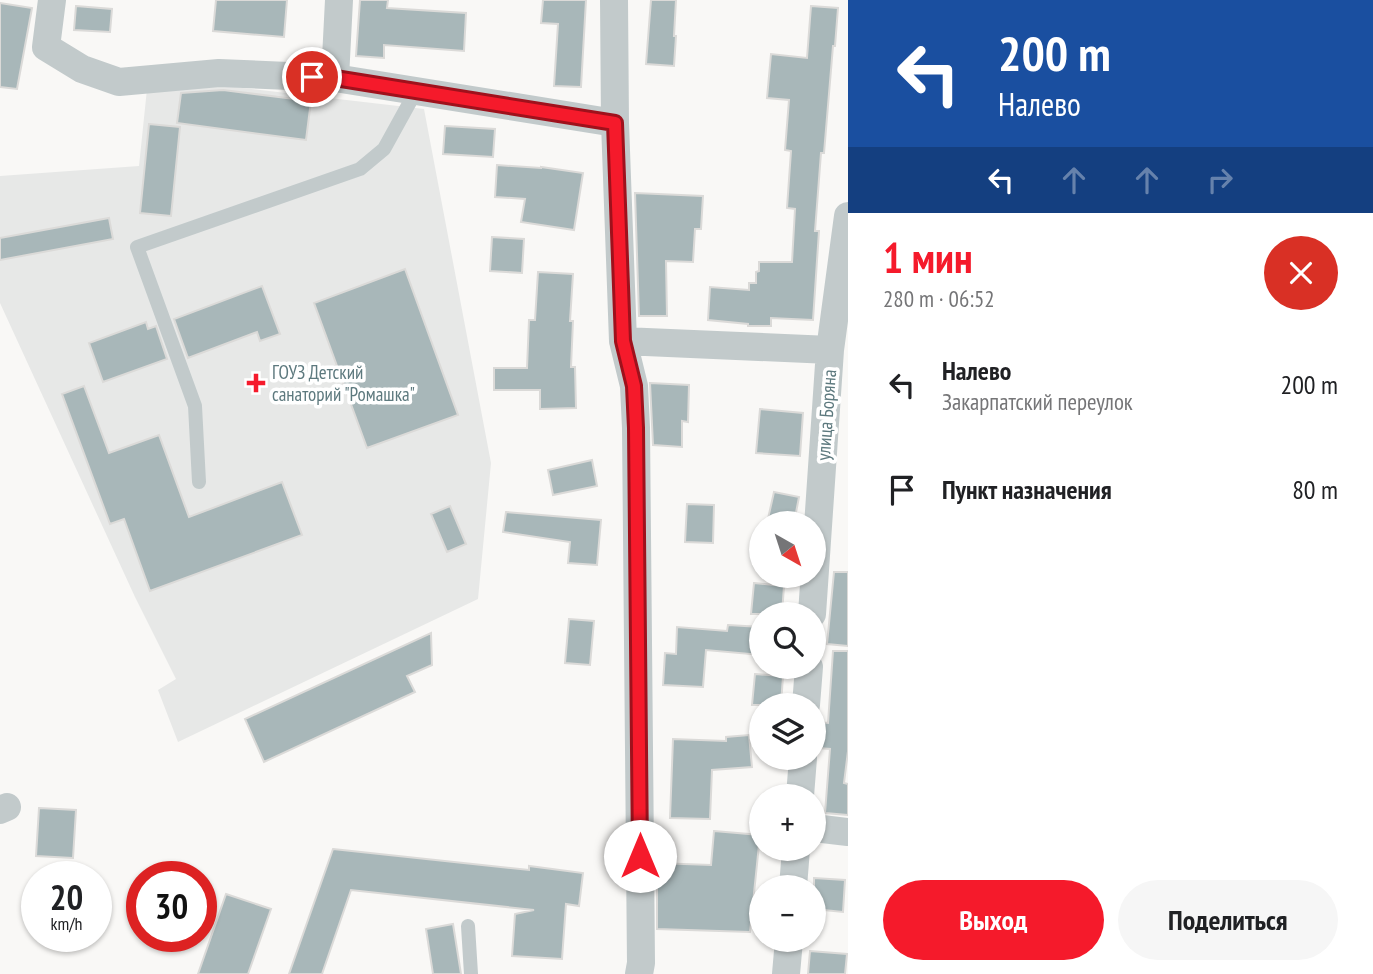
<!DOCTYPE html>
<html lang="ru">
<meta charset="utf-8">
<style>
:root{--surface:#fff;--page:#f6f6f6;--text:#202124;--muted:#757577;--accent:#f51a2b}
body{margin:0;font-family:"PT Sans Narrow",sans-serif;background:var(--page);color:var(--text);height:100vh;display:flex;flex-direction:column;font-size:26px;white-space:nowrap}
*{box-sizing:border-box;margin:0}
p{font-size:23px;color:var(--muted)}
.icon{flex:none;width:38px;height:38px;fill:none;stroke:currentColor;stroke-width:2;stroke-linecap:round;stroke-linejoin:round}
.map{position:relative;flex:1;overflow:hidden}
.side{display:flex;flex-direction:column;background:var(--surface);width:525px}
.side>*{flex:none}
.guide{background:#1a4fa0;color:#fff;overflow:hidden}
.needle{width:46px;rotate:141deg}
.tools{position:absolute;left:749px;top:511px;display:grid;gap:14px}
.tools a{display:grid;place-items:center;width:77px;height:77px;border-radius:50%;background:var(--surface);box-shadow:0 2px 5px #0004;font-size:35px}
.speed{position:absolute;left:21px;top:861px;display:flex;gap:14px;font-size:35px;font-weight:700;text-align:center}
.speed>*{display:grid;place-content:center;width:91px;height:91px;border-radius:50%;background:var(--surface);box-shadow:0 2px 5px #0004;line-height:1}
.speed small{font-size:18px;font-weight:400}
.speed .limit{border:10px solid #d22;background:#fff;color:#111}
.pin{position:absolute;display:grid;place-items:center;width:60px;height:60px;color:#fff;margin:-30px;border:4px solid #fff;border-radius:50%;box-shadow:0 2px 7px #0007}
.me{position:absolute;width:77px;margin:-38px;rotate:0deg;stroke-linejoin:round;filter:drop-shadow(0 0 5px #0008)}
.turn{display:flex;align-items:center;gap:24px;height:147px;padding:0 35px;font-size:32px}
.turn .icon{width:91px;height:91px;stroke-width:2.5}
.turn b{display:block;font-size:49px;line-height:60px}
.lanes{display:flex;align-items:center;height:66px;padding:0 35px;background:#0003;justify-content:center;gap:35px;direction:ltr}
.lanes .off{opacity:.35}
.round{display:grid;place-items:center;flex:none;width:74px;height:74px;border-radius:37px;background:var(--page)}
.summary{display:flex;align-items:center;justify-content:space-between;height:119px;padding:0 35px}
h1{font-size:42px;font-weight:700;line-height:52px;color:var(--accent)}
.primary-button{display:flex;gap:14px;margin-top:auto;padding:14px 35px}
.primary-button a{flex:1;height:80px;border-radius:42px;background:var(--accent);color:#fff;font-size:28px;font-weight:700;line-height:80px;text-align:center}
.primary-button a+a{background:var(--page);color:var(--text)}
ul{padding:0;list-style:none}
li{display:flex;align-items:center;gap:21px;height:105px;padding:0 35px}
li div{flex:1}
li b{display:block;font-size:26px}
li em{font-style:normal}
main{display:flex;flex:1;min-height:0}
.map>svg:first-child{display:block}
.built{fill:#e7e8e7}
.building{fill:#a8b7b9;stroke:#dbdad8;stroke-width:2}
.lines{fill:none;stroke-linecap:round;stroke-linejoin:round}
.service{stroke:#c2cacb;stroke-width:14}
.minor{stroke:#c2cacb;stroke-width:28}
.route-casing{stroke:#9f111c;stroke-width:18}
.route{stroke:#f51a2b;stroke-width:12}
.poi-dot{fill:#f51a2b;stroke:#fff;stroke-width:2.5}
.labels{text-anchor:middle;stroke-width:7;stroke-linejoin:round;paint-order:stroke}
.poi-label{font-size:19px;fill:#5d797e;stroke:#fff;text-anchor:start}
.street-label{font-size:19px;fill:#5d797e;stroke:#fff}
</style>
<main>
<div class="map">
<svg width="848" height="974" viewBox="0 0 848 974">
<rect width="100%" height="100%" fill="#f9f8f6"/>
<!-- built -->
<path class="built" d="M 182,81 L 424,109 L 491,463 L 478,599 L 178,742 L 158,690 L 176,679 L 135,597 L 0,303 L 0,176 L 139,166 L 147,89 Z"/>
<!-- building -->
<path class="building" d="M 216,0 L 287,0 L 284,37 L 213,31 Z
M 360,0 L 388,0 L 387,8 L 466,13 L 464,51 L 384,45 L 384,58 L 356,56 Z
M 543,0 L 586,0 L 581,87 L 554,86 L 558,24 L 541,23 Z
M 651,0 L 676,0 L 674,36 L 676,36 L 674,66 L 646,64 Z
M 0,3 L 32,8 L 17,89 L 0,87 Z
M 76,6 L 112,9 L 110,32 L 74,30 Z
M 811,6 L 838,8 L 835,46 L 833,46 L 824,153 L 821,153 L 815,231 L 819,231 L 813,320 L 771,318 L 771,326 L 748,326 L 748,324 L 708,320 L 710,287 L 749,290 L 749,283 L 756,283 L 756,272 L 759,271 L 759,262 L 792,262 L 795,209 L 787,208 L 791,151 L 785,150 L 789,100 L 767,98 L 771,54 L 807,58 Z
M 223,90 L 311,101 L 306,140 L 177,123 L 181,93 Z
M 149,124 L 180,127 L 171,216 L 140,213 Z
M 445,126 L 495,129 L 493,157 L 443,154 Z
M 497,165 L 541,168 L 541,167 L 583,173 L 574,230 L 521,222 L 525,199 L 495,197 Z
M 635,193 L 703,196 L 701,229 L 695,229 L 693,262 L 666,261 L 667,316 L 639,316 Z
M 109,218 L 113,239 L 0,260 L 0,238 Z
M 492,237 L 524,239 L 522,273 L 490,271 Z
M 405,269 L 458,415 L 367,448 L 314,303 Z
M 538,272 L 573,274 L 570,321 L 573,321 L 571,367 L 575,367 L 576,408 L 540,409 L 540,390 L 494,390 L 494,368 L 527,368 L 529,320 L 535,320 Z
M 262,286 L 280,334 L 260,341 L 257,332 L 188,358 L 174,319 Z
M 146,322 L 148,329 L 156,326 L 167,359 L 103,382 L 89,343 Z
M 650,383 L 689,385 L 688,422 L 682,421 L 682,447 L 653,445 Z
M 84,386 L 109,453 L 159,435 L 189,517 L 282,482 L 302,535 L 150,591 L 124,519 L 110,524 L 62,394 Z
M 760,409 L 803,413 L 800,456 L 756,453 Z
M 592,460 L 597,486 L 553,495 L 548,470 Z
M 774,492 L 799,497 L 794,523 L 767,523 Z
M 687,504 L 714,505 L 713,543 L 685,542 Z
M 450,506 L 466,544 L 447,552 L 431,514 Z
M 506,512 L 601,520 L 597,565 L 568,563 L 570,542 L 503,532 Z
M 834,572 L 848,572 L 848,646 L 827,644 Z
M 754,583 L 784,586 L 782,614 L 751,614 Z
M 569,619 L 594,621 L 590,665 L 565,663 Z
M 728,625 L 761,627 L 761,655 L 706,650 L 703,687 L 663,685 L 665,653 L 676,654 L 677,627 L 727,631 Z
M 431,633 L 432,665 L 407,676 L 415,692 L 264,762 L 245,719 Z
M 833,651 L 848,651 L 848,751 L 844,783 L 848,784 L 848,815 L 825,813 L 830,749 L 818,748 L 820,722 L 828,723 Z
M 755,674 L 783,676 L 781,705 L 752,705 Z
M 749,735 L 752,767 L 712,770 L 710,819 L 670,818 L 673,739 L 726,741 L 726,737 Z
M 39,808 L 76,810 L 73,858 L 36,856 Z
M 714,831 L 760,835 L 750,932 L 657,929 L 657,863 L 711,865 Z
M 333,849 L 529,870 L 529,866 L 583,873 L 579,906 L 566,904 L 562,959 L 512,956 L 515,914 L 534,910 L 351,890 L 322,974 L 289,974 Z
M 814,878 L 845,880 L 843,912 L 814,909 Z
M 226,894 L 271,909 L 248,974 L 198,974 Z
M 453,924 L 461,974 L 433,974 L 426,929 Z
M 810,951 L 847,954 L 845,974 L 808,974 Z"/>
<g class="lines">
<!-- service -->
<path class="service" d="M 199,482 L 195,406 L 137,247 L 360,169 L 384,149 L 416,91
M 468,926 L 471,974"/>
<!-- minor -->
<path class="minor" d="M 52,0 L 46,47 L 82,69 L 119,82 L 219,73 L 335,78 L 615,123
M 614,0 L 615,123 L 623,341 L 634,386 L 636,428 L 641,963 L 639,974
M 335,78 L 339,0
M 623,341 L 830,350
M 812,614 L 830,350 L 848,216
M 806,705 L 809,667
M 800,796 L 803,758
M 0,810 L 7,807
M 814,828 L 848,832
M 793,887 L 796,849
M 786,974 L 789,940"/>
</g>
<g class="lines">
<defs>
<path id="route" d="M 312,77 L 335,78 L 615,123 L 623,341 L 634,386 L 636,428 L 640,856"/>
</defs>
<!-- route casing -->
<use href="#route" class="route-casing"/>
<!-- route -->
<use href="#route" class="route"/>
</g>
<!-- markers -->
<path class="poi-dot" d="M252.5 372.5h7v7h7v7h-7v7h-7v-7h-7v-7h7z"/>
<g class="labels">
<!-- poi labels -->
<g class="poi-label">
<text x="272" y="379">ГОУЗ Детский<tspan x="272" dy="22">санаторий "Ромашка"</tspan></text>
</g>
<!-- street labels -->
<g class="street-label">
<text transform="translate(826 415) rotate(-86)" y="7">улица Боряна</text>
</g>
</g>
</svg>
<div class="tools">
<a><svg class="needle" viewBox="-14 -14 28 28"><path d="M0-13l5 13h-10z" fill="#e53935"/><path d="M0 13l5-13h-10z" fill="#757577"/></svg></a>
<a><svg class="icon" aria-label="search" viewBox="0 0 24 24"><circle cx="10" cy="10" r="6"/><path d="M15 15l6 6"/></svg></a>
<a><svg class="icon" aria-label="layers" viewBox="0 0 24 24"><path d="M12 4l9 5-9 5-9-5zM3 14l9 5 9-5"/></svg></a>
<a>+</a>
<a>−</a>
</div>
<div class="speed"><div>20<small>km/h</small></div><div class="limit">30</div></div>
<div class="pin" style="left:312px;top:77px;background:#d93025"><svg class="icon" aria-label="arrive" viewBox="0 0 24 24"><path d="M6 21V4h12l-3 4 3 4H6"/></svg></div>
<svg class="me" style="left:640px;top:856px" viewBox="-20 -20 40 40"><circle r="19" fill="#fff"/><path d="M0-13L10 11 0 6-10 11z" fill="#f51a2b"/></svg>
</div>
<section class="side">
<div class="guide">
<div class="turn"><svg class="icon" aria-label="left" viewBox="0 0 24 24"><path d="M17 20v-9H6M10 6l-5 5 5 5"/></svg><div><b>200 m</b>Налево</div></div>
<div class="lanes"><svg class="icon" aria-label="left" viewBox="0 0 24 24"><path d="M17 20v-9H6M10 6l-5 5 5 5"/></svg><svg class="icon off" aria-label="ahead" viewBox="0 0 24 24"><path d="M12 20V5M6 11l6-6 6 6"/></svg><svg class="icon off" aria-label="ahead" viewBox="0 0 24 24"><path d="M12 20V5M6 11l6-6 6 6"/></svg><svg class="icon off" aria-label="right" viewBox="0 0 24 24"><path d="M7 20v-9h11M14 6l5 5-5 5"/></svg></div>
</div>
<div class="summary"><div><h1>1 мин</h1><p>280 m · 06:52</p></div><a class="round" style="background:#d93025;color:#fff"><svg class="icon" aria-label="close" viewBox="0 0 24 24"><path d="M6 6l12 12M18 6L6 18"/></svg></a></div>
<ul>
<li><svg class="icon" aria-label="left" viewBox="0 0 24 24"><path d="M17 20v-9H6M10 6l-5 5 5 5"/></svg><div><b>Налево</b><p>Закарпатский переулок</p></div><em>200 m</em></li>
<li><svg class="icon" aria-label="arrive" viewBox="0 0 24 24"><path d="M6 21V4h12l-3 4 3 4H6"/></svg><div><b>Пункт назначения</b></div><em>80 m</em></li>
</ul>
<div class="primary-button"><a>Выход</a><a>Поделиться</a></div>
</section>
</main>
